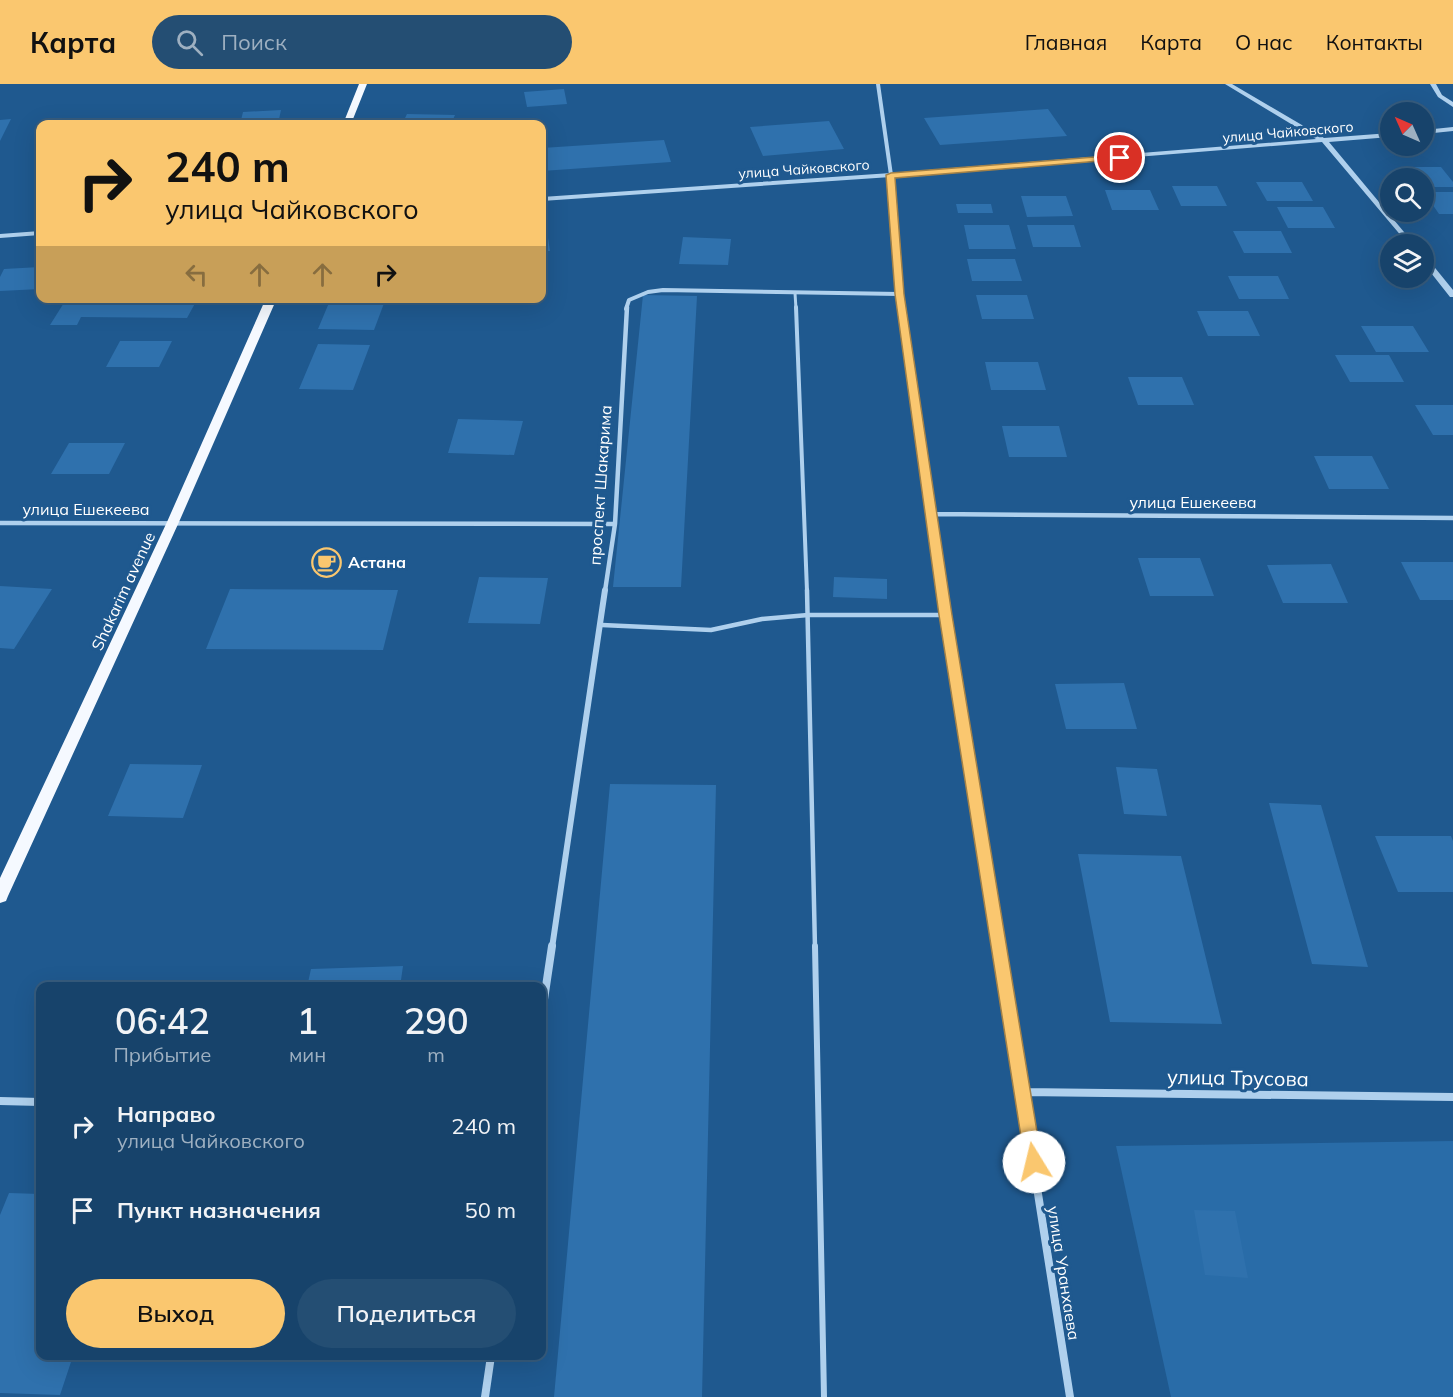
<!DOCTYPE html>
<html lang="ru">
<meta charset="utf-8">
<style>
:root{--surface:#17436b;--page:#244e73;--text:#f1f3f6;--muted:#9eb0c1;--line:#365c7e;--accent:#fac76f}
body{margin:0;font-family:Mulish,sans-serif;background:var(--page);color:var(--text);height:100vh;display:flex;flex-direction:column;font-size:22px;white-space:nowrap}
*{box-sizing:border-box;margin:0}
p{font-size:20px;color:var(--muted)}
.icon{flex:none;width:33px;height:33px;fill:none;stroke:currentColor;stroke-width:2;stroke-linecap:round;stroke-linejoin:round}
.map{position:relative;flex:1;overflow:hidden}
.drawer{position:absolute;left:36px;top:898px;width:510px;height:378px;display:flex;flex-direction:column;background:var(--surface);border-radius:12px;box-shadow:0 6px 24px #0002,0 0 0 2px var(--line)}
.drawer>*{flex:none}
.banner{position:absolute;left:36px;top:36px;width:510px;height:183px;border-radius:12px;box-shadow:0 6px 24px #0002,0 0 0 2px var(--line);background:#fac76f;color:#111;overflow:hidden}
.needle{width:39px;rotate:315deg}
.tools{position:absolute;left:1380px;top:18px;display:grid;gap:12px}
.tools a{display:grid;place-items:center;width:54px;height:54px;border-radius:50%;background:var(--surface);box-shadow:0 6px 24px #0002,0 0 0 2px var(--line);font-size:30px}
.pin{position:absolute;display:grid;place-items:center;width:51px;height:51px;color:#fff;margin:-26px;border:3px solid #fff;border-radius:50%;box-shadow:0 2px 6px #0007}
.me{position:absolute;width:66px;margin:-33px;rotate:351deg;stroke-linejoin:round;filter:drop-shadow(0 0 4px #0008)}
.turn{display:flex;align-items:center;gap:21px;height:126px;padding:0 30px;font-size:27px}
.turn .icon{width:78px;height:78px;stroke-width:2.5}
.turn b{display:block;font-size:42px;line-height:51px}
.lanes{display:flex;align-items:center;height:57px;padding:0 30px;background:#0003;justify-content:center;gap:30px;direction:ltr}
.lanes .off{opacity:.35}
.eta{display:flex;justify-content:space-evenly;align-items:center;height:102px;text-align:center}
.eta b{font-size:36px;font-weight:600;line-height:42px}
.action{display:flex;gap:12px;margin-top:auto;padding:12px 30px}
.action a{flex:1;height:69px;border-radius:36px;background:var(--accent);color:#111;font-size:24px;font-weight:600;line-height:69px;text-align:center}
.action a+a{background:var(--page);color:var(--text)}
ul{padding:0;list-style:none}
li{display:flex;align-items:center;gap:18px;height:84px;padding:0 30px}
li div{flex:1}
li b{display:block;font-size:22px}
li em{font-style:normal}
header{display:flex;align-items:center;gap:36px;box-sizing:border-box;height:84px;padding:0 30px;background:var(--accent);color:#111}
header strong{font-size:28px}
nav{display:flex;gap:33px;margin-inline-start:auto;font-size:21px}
.search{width:420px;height:54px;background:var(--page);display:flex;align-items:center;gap:15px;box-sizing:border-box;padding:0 21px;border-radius:33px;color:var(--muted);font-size:22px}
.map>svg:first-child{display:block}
.green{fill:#296ca8}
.building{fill:#2f71ad}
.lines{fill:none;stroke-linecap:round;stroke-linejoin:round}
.service-far3{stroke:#afd0ed;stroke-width:3}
.service-far2{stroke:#afd0ed;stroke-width:4}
.service-far1{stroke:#afd0ed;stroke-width:4.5}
.service{stroke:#afd0ed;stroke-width:6}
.minor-far3{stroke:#afd0ed;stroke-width:4}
.minor-far2{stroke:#afd0ed;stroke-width:4.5}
.minor-far1{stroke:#afd0ed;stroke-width:6}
.minor{stroke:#afd0ed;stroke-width:8}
.tertiary{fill:#afd0ed;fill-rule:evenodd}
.primary{fill:#f5f9ff;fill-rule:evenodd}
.route{fill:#fac76f;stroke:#a28148;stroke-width:1.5}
.labels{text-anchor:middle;stroke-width:6;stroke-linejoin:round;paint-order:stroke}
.far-street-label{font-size:14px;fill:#fff;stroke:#1f598f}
.street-label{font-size:16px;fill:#fff;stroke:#1f598f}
.poi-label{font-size:16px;font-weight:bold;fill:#fff;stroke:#1f598f;text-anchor:start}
.near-street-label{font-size:20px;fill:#fff;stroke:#1f598f}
</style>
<header>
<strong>Карта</strong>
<div class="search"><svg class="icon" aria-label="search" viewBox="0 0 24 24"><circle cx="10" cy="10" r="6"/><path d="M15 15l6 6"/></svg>Поиск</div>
<nav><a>Главная</a><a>Карта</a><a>О нас</a><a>Контакты</a></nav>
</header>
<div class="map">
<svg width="1453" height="1313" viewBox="0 0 1453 1313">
<rect width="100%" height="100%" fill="#1f598f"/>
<!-- green -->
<path class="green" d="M 1453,1057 L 1453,1313 L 1171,1313 L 1116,1062 Z"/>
<!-- building -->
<path class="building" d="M 564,5 L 567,20 L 527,23 L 524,8 Z
M 1048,25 L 1067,52 L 940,61 L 924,34 Z
M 281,26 L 278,40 L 240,40 L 243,28 Z
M 407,30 L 455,31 L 451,40 L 402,40 Z
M 11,35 L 0,57 L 0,36 Z
M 829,37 L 844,65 L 763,72 L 750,43 Z
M 664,56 L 671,78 L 542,87 L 542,64 Z
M 1400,83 L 1441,83 L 1453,98 L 1453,103 L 1424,103 L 1424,94 L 1408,94 Z
M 1256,98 L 1302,98 L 1313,117 L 1267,117 Z
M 1172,102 L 1217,102 L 1227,122 L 1181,122 Z
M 1105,106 L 1150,106 L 1159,126 L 1112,126 Z
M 1424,108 L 1453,108 L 1453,130 L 1439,130 Z
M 1021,112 L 1066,112 L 1073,132 L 1027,133 Z
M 956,120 L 991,120 L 993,129 L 958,129 Z
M 1277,123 L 1323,123 L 1335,144 L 1288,144 Z
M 964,141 L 1009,141 L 1016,165 L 969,165 Z
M 1027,141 L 1074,141 L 1081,163 L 1033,163 Z
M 547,147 L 550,167 L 542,167 L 542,148 Z
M 1233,147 L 1281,147 L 1292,169 L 1244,169 Z
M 683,153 L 731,155 L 728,181 L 679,180 Z
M 967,175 L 1015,175 L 1022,197 L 972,197 Z
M 40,183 L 40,205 L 0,207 L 0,193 L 4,185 Z
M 1228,192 L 1278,192 L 1289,215 L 1239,215 Z
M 643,211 L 697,212 L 681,503 L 613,503 Z
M 976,211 L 1027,211 L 1034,235 L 982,235 Z
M 67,214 L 198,214 L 187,234 L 81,233 L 77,241 L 50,241 Z
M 331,214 L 386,214 L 374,246 L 318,245 Z
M 1197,227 L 1248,227 L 1260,252 L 1208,252 Z
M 1361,242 L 1413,242 L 1429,268 L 1376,268 Z
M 120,257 L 172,257 L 159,283 L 106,283 Z
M 318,260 L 370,261 L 353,306 L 299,305 Z
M 1335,271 L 1389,271 L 1404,298 L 1350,298 Z
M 985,278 L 1038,278 L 1046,306 L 991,306 Z
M 1128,293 L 1182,293 L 1194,321 L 1138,321 Z
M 1415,321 L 1453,321 L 1453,351 L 1433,351 Z
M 458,335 L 523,337 L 514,371 L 448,369 Z
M 1002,342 L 1059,342 L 1067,373 L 1009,373 Z
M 69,359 L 125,359 L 109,390 L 51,390 Z
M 1314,372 L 1372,372 L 1389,405 L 1329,405 Z
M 1138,474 L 1200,474 L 1214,512 L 1150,512 Z
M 1401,478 L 1453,478 L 1453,516 L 1420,516 Z
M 1331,480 L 1348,519 L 1283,519 L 1267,481 Z
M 479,493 L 548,494 L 540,540 L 468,539 Z
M 834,493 L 887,495 L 887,515 L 833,513 Z
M 0,502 L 52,505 L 14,565 L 0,564 Z
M 230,505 L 398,506 L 383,566 L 206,565 Z
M 1124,599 L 1137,645 L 1066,645 L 1055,600 Z
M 130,680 L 202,681 L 183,734 L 108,732 Z
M 1116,683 L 1157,685 L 1167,732 L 1124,730 Z
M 610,700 L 716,701 L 702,1313 L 554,1313 Z
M 1269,719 L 1321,721 L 1368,883 L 1312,880 Z
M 1375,752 L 1451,752 L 1453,757 L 1453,808 L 1398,808 Z
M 1078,770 L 1181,772 L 1222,940 L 1110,938 Z
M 403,882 L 400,903 L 307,903 L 311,885 Z
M 9,1109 L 40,1110 L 40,1272 L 73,1272 L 60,1311 L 0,1309 L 0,1131 Z
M 1194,1126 L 1235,1127 L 1248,1194 L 1205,1191 Z"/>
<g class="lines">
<!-- service-far3 -->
<path class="service-far3" d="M 795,209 L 796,225"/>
<!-- service-far2 -->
<path class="service-far2" d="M 796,223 L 807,507"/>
<!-- service-far1 -->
<path class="service-far1" d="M 807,506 L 815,864
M 602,541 L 711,546 L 762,535 L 808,531 L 946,531"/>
<!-- service -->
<path class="service" d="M 815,862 L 824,1313"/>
<!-- minor-far3 -->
<path class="minor-far3" d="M 878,0 L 891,91 L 901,225
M 626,225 L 629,216 L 648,208 L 663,206 L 899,210"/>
<!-- minor-far2 -->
<path class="minor-far2" d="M 901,223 L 943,507
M 932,430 L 1453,434
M 0,439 L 615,440
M 605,507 L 615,440 L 627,223"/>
<!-- minor-far1 -->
<path class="minor-far1" d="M 942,506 L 999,864
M 552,864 L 605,506"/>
<!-- minor -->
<path class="minor" d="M 999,862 L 1070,1313
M 542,929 L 552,862
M 1023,1008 L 1453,1013
M 0,1017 L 40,1018
M 485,1313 L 491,1272"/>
<!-- tertiary -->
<path class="tertiary" d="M 1225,0 L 1232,0 L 1324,54 L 1390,49 L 1390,53 L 1329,58 L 1414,160 L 1408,160 L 1322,58 L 891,93 L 542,117 L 542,113 L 891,89 L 1316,55 Z
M 1430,0 L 1436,0 L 1442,11 L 1453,18 L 1453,23 L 1438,13 Z
M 1453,43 L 1453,47 L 1424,50 L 1424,46 Z
M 40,147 L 40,151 L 0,154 L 0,150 Z
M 1424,174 L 1427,174 L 1453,206 L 1453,213 L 1450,213 L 1424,180 Z"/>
<!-- primary -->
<path class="primary" d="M 359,0 L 367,0 L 351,40 L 343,40 Z
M 266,214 L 277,214 L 179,438 L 8,812 L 6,817 L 0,819 L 0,794 L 167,438 Z"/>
</g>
<!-- route -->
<path class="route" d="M 1120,71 L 1124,74 L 1123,75 L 895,94 L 904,210 L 952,531 L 1042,1078 L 1040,1084 L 1034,1086 L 1027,1084 L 1025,1078 L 939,531 L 895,210 L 886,91 L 891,89 Z"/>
<!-- icons -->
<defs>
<symbol id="cafe-ring" viewBox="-11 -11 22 22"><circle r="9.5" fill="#1f598f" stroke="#fac76f" stroke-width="1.5"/><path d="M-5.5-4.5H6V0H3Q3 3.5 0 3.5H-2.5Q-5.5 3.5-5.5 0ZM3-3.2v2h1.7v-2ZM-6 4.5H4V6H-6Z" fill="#fac76f"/></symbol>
</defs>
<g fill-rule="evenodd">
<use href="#cafe-ring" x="310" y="462" width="33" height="33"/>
</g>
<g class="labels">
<!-- far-street labels -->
<g class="far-street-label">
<text transform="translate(1288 48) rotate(-5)" y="5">улица Чайковского</text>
<text transform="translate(804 85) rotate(-4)" y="5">улица Чайковского</text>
</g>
<!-- street labels -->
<g class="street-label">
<text transform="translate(600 401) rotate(-86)" y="6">проспект Шакарима</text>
<text x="1193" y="424">улица Ешекеева</text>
<text x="86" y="431">улица Ешекеева</text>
<text transform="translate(123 507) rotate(-65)" y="6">Shakarim avenue</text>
<text transform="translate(1064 1189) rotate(81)" y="6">улица Уранхаева</text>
</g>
<!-- poi labels -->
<g class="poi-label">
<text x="348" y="484">Астана</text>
</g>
<!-- near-street labels -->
<g class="near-street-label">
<text transform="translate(1238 994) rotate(1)" y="7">улица Трусова</text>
</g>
</g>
</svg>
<div class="tools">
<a><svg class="needle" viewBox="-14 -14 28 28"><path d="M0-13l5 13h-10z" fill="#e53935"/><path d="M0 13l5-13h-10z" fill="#9eb0c1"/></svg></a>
<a><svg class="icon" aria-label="search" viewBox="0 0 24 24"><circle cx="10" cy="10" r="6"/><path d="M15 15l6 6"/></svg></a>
<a><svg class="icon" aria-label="layers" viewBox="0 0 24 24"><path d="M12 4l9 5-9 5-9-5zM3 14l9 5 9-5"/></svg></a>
</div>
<div class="pin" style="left:1120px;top:74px;background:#d93025"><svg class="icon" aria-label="arrive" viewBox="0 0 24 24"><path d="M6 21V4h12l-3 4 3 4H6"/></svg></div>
<svg class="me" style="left:1034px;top:1078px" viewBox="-20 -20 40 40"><circle r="19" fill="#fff"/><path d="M0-13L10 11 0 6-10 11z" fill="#fac76f"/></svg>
<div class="banner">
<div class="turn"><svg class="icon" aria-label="right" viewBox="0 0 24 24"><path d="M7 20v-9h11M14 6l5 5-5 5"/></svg><div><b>240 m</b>улица Чайковского</div></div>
<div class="lanes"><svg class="icon off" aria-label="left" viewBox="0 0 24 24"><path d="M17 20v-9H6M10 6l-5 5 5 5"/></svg><svg class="icon off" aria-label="ahead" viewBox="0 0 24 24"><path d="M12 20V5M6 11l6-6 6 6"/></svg><svg class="icon off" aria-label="ahead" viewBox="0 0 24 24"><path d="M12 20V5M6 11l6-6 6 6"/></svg><svg class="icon" aria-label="right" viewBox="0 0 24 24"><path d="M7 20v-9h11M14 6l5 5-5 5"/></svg></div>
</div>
<section class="drawer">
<div class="eta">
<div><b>06:42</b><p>Прибытие</p></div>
<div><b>1</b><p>мин</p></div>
<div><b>290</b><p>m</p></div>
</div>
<ul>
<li><svg class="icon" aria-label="right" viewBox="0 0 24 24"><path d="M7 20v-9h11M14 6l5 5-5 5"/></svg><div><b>Направо</b><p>улица Чайковского</p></div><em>240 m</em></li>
<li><svg class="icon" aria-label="arrive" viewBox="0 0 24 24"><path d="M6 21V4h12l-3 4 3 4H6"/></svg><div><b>Пункт назначения</b></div><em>50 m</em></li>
</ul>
<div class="action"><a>Выход</a><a>Поделиться</a></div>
</section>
</div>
